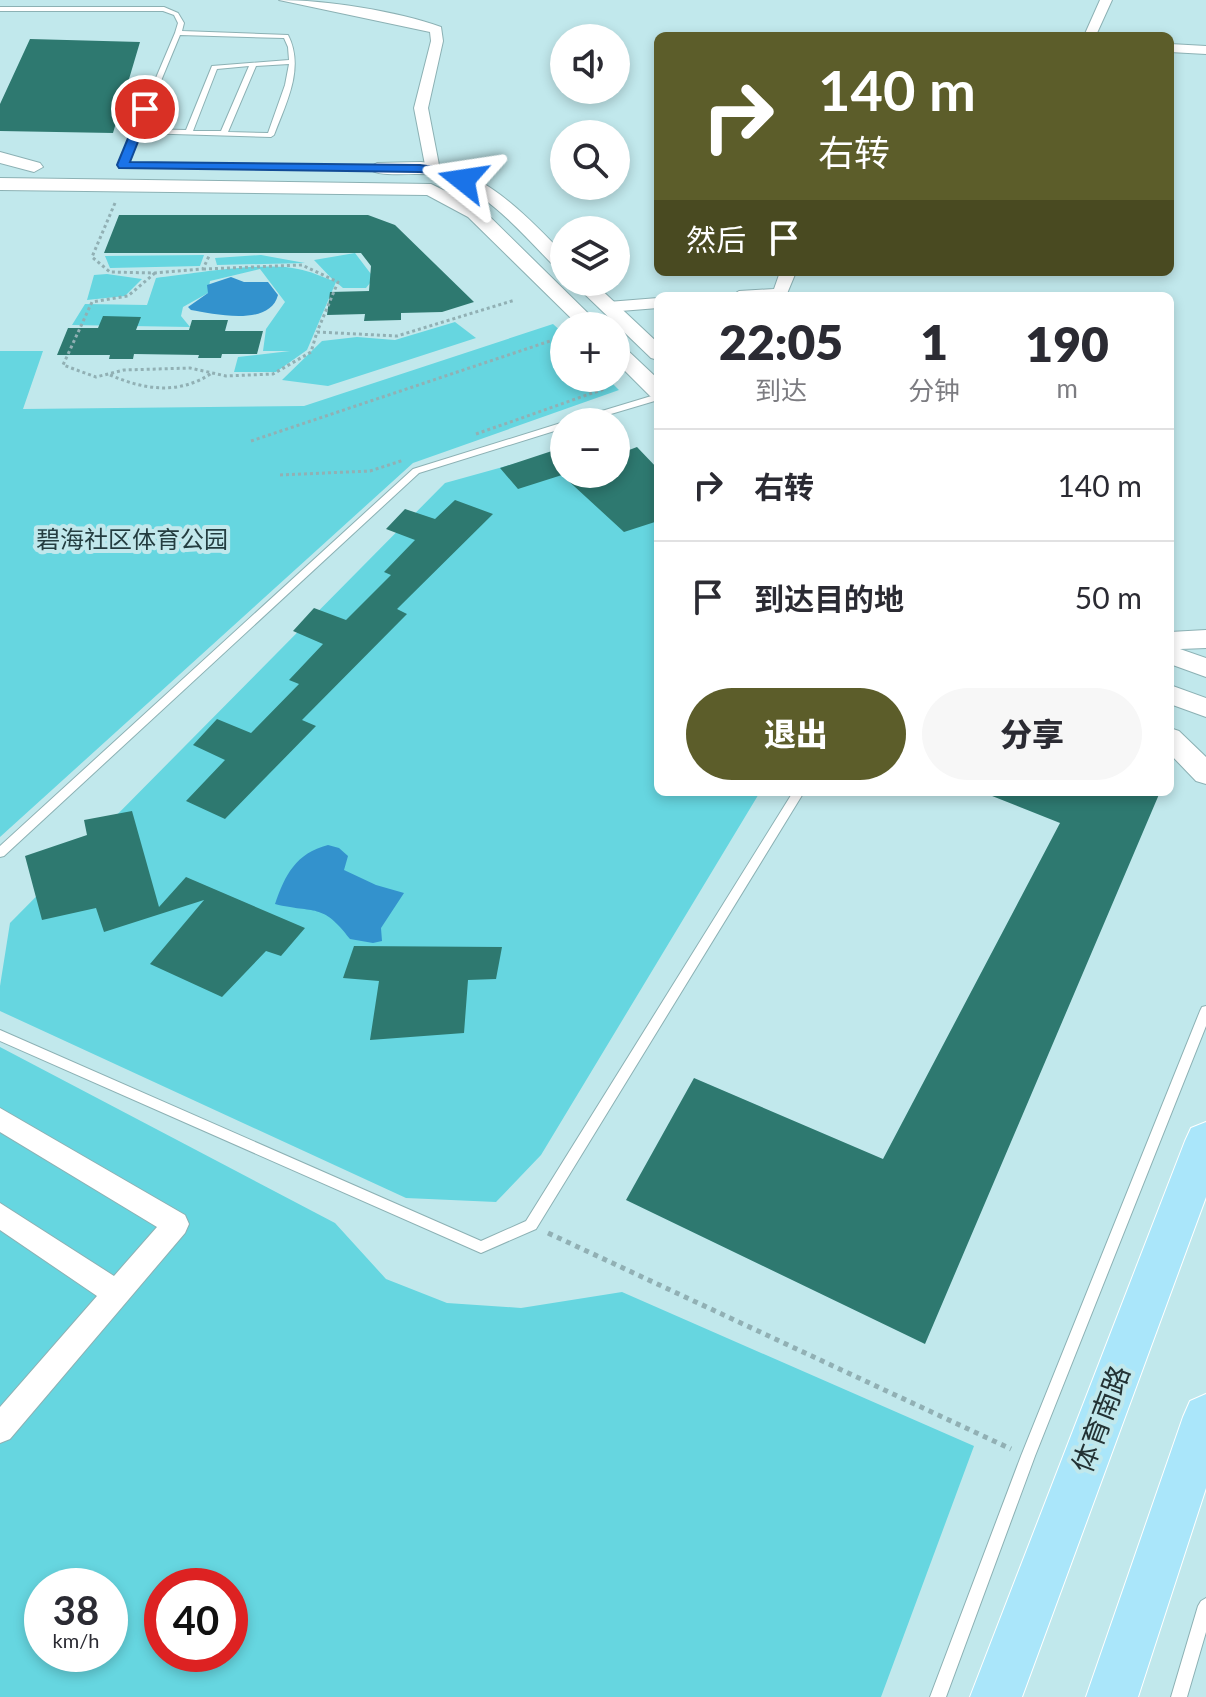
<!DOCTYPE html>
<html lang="zh">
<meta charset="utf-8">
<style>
:root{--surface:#fff;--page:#f7f7f7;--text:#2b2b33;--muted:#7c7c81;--line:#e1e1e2;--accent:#5c5d2a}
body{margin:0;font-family:Lato,"Noto Sans SC",sans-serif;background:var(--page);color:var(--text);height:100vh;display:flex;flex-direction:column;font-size:30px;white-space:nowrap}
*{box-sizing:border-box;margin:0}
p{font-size:26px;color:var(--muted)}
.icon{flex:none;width:44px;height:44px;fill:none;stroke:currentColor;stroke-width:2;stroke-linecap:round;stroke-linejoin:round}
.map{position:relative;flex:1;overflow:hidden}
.side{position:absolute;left:654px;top:292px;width:520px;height:504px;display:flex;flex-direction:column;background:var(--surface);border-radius:12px;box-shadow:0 4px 12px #0003}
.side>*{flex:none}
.hud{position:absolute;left:654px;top:32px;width:520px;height:244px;border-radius:12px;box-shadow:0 4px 12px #0003;background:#5c5d2a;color:#fff;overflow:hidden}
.controls{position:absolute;left:550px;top:24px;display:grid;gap:16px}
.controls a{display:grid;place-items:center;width:80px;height:80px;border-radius:50%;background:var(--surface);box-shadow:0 4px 12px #0003;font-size:40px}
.speed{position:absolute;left:24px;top:1568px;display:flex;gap:16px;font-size:40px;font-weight:700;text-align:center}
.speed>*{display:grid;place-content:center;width:104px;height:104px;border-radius:50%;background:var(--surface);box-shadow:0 4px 12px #0003;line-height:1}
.speed small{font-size:20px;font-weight:400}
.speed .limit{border:12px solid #d22;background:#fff;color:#111}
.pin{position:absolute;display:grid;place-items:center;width:68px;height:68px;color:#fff;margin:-34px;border:4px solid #fff;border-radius:50%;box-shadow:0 2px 8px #0007}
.me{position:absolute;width:88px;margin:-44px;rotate:285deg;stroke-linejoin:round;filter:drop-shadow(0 0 6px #0008)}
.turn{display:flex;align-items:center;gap:28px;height:168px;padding:0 32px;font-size:36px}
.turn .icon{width:104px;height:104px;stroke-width:2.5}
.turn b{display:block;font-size:56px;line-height:68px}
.then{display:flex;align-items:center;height:76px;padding:0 32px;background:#0003;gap:16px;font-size:30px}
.eta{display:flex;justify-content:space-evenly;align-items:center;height:136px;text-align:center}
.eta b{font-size:48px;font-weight:800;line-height:56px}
.action{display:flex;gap:16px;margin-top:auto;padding:16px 32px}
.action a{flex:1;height:92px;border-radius:48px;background:var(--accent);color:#fff;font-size:32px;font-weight:800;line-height:92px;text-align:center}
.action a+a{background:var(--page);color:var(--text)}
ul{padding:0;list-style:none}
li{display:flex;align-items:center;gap:24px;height:112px;padding:0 32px;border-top:2px solid var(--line)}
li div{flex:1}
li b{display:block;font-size:30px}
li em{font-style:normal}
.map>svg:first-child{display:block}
.green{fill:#66d6e0;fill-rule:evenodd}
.water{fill:#3392cd}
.building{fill:#2e7970}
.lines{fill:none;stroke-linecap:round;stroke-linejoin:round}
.service-casing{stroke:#8cb1b4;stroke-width:2}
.minor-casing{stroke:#8cb1b4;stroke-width:2}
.tertiary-casing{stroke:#8cb1b4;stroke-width:2}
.primary-casing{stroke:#fff;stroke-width:2}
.path-far1{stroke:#91b0b4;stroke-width:3;stroke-dasharray:3 3;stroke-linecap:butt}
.path{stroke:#91b0b4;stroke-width:5;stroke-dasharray:5 5;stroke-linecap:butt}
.service{fill:#fff;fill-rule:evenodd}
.minor{fill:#fff;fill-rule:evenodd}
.tertiary{fill:#fff;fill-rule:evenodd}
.primary{fill:#aae6fa;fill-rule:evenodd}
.route{fill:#1a73e8;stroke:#114b97;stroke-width:2}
.labels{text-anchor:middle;stroke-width:8;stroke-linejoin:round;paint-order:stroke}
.park-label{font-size:24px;fill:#243d40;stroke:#c1e8ec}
.near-street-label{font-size:28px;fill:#233234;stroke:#c1e8ec}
</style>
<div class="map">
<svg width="1206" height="1697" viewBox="0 0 1206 1697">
<rect width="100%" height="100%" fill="#c1e8ec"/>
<!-- green -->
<path class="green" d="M 355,253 L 374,278 L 366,288 L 343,288 L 336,282 L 307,350 L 276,372 L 234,372 L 238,357 L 290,351 L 263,351 L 266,329 L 285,302 L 260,269 L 210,281 L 208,293 L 183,307 L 181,316 L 190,327 L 72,325 L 85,304 L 147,305 L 156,278 C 191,274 266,261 298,269 C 310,271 322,277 334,281 L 314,260 Z
M 204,255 L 200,266 L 110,268 L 105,256 Z
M 261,255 L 305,263 L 217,265 L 215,258 Z
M 107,274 L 142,279 L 125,296 L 87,300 L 94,275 Z
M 455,322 L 476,338 L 328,386 L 282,380 L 322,341 L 357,337 L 395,340 Z
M 553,324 L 564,334 L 564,378 L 607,378 L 619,390 L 413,463 L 0,837 L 0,351 L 43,351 L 23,409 L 304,406 Z
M 616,444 L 658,495 L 658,792 L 760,792 L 541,1155 L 496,1202 L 406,1198 L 0,1011 L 0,986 L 10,923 L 445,483 L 564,450 L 564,474 L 616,474 Z
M 0,1047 L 335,1223 L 386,1279 L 447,1303 L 521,1308 L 622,1292 L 974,1446 L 881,1697 L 0,1697 ZM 42,1586 L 110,1586 L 110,1654 L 42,1654 ZM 162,1586 L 230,1586 L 230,1654 L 162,1654 Z"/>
<!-- water -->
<path class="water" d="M 231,277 L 244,282 L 268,282 L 278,295 C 270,327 214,314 191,310 L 188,307 L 208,293 L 207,285 Z
M 328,845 L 339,848 L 348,856 L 344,870 L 376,885 L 404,893 L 381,928 L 382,941 L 373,943 L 350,939 C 322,902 315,914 275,904 C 285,875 296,853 328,845 Z"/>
<!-- building -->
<path class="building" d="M 30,39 L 140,42 L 113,133 L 0,131 L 0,104 Z
M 119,215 L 368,215 L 395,225 L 474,302 L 442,312 L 401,313 L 401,320 L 364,321 L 365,314 L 327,315 L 330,292 L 369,291 L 371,266 L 361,253 L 104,253 Z
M 103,316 L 141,317 L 136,330 L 189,330 L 192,320 L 228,320 L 225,331 L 263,331 L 257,354 L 222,354 L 221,358 L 198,358 L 199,355 L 134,354 L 133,359 L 109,359 L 110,355 L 57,355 L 68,328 L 98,328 Z
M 564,447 L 564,474 L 616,474 L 616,455 L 637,447 L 658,469 L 658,521 L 624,532 L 562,475 L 518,489 L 500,468 Z
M 455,500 L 493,514 L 397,609 L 407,614 L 302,720 L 316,726 L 225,819 L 186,801 L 225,760 L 193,745 L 217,719 L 251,733 L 299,684 L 289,680 L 323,644 L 293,631 L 314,608 L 346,620 L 391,575 L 384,572 L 415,540 L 386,529 L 405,509 L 435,519 Z
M 982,792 L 1160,792 L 925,1344 L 626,1200 L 694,1078 L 883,1159 L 1060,823 Z
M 132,811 L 159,907 L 186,877 L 305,928 L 281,956 L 266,951 L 222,997 L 150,964 L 204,900 L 104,932 L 96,908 L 42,920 L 25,856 L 87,835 L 84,820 Z
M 354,946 L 502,947 L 496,979 L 468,980 L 464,1033 L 370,1040 L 379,981 L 343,978 Z"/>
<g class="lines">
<defs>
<path id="service" d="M 0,7 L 164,7 L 178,13 L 184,23 L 182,31 L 288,35 C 305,68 286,103 274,135 L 271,137 L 140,133 L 127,165 L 120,167 L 119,165 L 175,33 L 178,23 L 174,15 L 163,11 L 0,11 ZM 180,35 L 284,38 L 288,47 L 289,60 L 212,66 L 186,130 L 141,129 ZM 289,64 L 285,85 L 268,133 L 228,132 L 256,66 ZM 249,66 L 221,131 L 193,131 L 217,69 Z
M 658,394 L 658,400 L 584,422 L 571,422 L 572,420 Z
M 564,422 L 564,428 L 419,473 L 4,856 L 0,857 L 0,846 L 413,469 Z
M 793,792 L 804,792 L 536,1229 L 481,1253 L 0,1041 L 0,1030 L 481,1241 L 526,1221 Z
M 1206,1006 L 1206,1026 L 1035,1456 L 946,1697 L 930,1697 L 1021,1456 L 1200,1011 L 1202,1007 Z
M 1206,1598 L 1206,1632 L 1187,1697 L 1171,1697 L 1198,1606 L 1201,1601 Z"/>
<path id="minor" d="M 279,0 C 325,0 397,11 441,27 L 443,41 L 428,108 L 440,170 L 438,173 L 433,174 L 426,170 L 414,108 L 431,41 L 430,32 Z
M 1100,0 L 1112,0 L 1097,33 L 1099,36 L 1084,36 Z
M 1170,44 L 1206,46 L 1206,54 L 1170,52 Z
M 780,272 L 796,272 L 786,296 L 731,296 L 739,291 L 774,289 Z
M 658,298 L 658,308 L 608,312 L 600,307 L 608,302 Z
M 0,1108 L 185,1215 L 189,1224 L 185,1233 L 10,1439 L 0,1443 L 0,1407 L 97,1296 L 0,1230 L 0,1203 L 114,1276 L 157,1227 L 0,1132 Z"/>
<path id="tertiary" d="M 0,152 L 40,163 L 43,167 L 34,172 L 0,163 Z
M 421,162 C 483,168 523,213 564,254 L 564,271 L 557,269 C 523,235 489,192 441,176 C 422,170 380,180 368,168 L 377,163 Z
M 0,178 L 431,184 L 482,209 L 601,326 L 579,326 L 468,217 L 427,195 L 0,190 Z
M 572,282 L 593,282 L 658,343 L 658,360 L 651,358 Z
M 616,344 L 623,346 L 658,379 L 658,397 L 650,396 L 616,362 Z
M 1206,630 L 1206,648 L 1180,649 L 1206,658 L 1206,677 L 1170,664 L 1170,632 Z
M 1170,685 L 1206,698 L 1206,717 L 1170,704 Z
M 1170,728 L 1179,731 L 1206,757 L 1206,784 L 1196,781 L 1170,754 Z"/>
<path id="primary" d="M 1206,1122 L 1206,1197 L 1022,1697 L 970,1697 L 1185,1141 L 1191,1128 Z
M 1206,1394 L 1206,1488 L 1138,1697 L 1086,1697 L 1183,1417 L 1190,1401 Z"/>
</defs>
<!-- service casing -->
<use href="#service" class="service-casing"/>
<!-- minor casing -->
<use href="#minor" class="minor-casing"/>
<!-- tertiary casing -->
<use href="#tertiary" class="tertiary-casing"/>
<!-- primary casing -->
<use href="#primary" class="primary-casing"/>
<!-- path-far1 -->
<path class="path-far1" d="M 115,203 L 92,257 L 110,272 L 155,273 L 203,269 L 209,256
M 203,269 L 302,265 L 338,282 L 317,332
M 155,273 L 128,296 L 92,302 L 63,365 L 96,377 L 124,370 L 190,368 L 226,376 L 273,374 L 311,352 L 317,332 L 397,336 L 515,300
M 110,375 C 145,390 179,395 212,373
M 476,434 L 604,389 L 593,378
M 251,441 L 553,340 L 564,350
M 280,475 L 370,471 L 404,460"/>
<!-- path -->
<path class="path" d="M 548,1233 L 1011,1449"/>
<!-- service -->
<use href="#service" class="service"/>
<!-- minor -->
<use href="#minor" class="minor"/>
<!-- tertiary -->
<use href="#tertiary" class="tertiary"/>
<!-- primary -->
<use href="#primary" class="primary"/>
</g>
<!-- route -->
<path class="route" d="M 145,106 L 151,109 L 130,162 L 420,165 L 449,169 L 469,180 L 463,183 L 442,175 L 420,172 L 119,168 L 117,165 L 140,109 Z"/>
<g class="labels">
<!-- park labels -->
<g class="park-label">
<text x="132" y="548">碧海社区体育公园</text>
</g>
<!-- near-street labels -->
<g class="near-street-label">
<text transform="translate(1101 1419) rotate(-69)" y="10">体育南路</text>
</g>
</g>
</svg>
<div class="controls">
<a><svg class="icon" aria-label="sound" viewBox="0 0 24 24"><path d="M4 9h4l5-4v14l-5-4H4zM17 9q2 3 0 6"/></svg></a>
<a><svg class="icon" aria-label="search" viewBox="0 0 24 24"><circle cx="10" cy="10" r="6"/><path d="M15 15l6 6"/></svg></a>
<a><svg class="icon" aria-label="layers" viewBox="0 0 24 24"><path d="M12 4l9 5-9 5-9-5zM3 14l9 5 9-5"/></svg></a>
<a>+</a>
<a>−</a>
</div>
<div class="speed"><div>38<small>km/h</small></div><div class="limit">40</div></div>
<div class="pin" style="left:145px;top:109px;background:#d93025"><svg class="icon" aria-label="arrive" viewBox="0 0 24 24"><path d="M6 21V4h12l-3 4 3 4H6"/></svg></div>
<svg class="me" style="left:463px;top:180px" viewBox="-20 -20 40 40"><path d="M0-17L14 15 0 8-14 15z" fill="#1a73e8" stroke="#fff" stroke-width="4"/></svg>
<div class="hud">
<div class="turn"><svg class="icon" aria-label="right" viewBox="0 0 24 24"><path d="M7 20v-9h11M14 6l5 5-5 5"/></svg><div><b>140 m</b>右转</div></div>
<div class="then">然后<svg class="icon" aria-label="arrive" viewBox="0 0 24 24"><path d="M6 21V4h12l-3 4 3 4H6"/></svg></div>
</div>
<section class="side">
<div class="eta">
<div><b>22:05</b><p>到达</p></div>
<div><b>1</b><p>分钟</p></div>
<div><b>190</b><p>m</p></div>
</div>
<ul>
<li><svg class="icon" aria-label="right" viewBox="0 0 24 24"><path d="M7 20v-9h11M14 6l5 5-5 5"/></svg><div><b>右转</b></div><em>140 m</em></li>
<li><svg class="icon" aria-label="arrive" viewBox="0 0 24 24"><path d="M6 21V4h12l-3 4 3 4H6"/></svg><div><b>到达目的地</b></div><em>50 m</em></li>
</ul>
<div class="action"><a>退出</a><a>分享</a></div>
</section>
</div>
